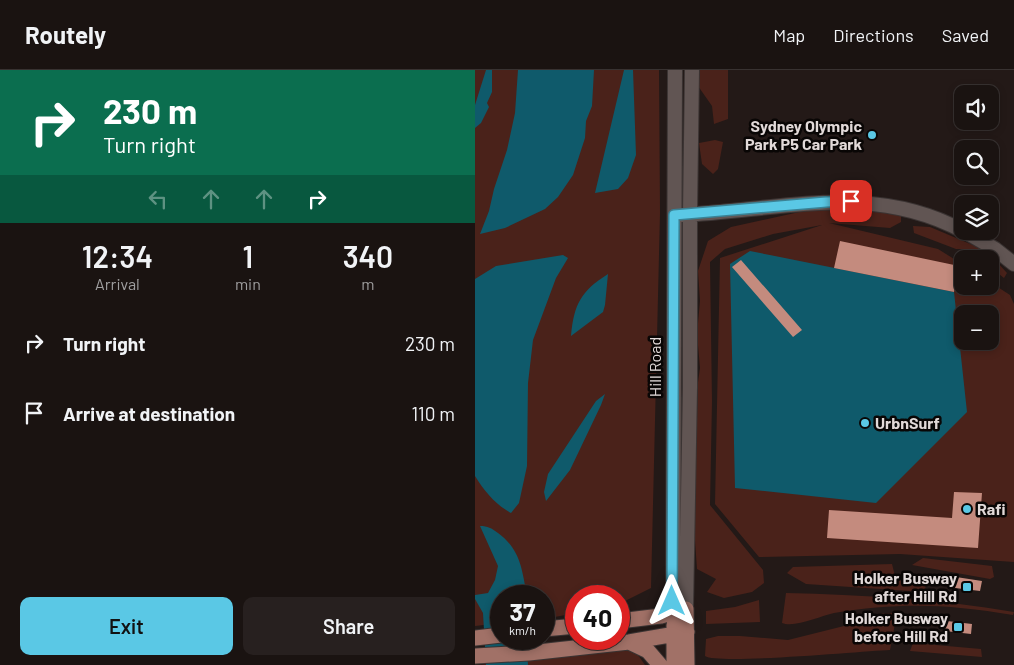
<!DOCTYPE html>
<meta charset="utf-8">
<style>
:root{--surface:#1a1311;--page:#27201f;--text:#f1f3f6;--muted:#9f9e9f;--line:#383231;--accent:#5ac8e5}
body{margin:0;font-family:Barlow,sans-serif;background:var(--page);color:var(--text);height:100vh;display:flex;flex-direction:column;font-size:19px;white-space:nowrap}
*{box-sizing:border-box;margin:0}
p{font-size:16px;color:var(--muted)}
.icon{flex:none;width:28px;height:28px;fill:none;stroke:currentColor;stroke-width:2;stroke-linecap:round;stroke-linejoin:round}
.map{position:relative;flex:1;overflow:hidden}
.side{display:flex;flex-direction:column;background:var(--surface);width:475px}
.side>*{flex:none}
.hud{background:#0b6e4f;color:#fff;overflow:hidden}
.controls{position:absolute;left:479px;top:15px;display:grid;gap:10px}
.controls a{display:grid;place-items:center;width:45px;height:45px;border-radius:10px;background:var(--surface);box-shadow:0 2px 8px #0003,0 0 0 1px var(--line);font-size:25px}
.speed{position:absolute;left:15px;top:515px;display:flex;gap:10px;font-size:25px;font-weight:700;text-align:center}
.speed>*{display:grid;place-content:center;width:65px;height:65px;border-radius:50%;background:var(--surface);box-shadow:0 2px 8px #0003,0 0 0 1px var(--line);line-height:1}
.speed small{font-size:12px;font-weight:400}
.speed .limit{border:8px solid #d22;background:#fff;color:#111}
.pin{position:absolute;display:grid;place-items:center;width:42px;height:42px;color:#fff;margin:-21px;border-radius:10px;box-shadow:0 2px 8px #0006}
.me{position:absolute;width:55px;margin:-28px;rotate:0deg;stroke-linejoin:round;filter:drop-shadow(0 0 4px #0008)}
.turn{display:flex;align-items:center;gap:18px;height:105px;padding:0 20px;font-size:22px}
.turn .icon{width:65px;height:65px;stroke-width:2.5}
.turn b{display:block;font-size:35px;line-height:42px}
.lanes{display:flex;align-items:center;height:48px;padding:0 20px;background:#0003;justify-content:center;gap:25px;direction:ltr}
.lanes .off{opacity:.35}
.eta{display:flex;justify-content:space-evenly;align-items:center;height:85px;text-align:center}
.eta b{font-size:30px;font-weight:600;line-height:35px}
.button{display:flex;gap:10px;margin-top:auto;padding:10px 20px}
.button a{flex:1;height:58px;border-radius:10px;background:var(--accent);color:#111;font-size:20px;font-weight:600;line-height:58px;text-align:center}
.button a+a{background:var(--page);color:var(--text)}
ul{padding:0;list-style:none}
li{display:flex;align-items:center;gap:15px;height:70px;padding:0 20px}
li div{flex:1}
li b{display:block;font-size:19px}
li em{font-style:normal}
header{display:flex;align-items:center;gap:30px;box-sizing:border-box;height:70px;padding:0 25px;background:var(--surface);border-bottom:1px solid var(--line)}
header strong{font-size:24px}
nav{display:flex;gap:28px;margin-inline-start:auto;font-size:18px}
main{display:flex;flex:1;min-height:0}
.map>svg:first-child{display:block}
.green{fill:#4a221a;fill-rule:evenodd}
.water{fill:#0f5a6b}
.building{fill:#c48b7e}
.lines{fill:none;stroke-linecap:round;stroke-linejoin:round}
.minor-casing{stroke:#3b3433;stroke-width:16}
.major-casing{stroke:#3b3433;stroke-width:17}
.minor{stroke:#615553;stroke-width:14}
.major{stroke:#a17167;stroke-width:15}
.route-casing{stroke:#3a8295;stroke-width:12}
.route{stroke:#5ac8e5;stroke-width:9}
.poi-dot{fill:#5ac8e5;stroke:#090605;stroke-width:2}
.labels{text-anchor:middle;stroke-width:5;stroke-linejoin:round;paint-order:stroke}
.poi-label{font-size:16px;font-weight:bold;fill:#e2dad9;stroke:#090605;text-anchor:end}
.street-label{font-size:16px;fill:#e2dad9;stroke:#090605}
</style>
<header>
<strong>Routely</strong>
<nav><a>Map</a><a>Directions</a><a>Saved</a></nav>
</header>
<main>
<section class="side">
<div class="hud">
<div class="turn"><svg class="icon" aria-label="right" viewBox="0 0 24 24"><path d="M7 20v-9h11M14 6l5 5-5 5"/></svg><div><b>230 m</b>Turn right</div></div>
<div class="lanes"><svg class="icon off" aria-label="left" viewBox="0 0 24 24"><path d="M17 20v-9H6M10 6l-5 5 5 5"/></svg><svg class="icon off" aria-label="ahead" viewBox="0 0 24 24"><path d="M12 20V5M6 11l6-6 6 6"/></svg><svg class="icon off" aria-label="ahead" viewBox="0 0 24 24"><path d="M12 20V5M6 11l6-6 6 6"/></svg><svg class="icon" aria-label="right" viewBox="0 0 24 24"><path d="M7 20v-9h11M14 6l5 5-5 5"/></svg></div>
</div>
<div class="eta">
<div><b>12:34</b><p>Arrival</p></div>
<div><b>1</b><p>min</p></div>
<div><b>340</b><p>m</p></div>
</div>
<ul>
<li><svg class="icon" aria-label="right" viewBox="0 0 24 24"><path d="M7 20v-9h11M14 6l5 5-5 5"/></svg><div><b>Turn right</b></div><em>230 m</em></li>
<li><svg class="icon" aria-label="arrive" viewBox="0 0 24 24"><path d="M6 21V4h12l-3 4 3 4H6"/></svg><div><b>Arrive at destination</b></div><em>110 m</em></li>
</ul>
<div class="button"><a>Exit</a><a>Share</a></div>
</section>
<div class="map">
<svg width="539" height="595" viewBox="0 0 539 595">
<rect width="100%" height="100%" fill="#231917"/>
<!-- green -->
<path class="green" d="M 0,0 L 184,0 L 185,143 L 176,518 L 144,534 L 144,526 L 101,526 L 101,543 L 69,549 L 69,526 L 26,526 L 26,553 L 0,556 Z
M 223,0 L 253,0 L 253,49 L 239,54 L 237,36 L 223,16 Z
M 240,70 L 248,72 L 243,99 L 238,104 L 227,94 L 224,73 Z
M 379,137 L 426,145 L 426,152 L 415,158 L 354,153 L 463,179 L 487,194 L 488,216 L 515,216 L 515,212 L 535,225 L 539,234 L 539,492 L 425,484 L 284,487 L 240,434 L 245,188 L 347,155 L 298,164 L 250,179 L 235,192 L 237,331 L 235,435 L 288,500 L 289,513 L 277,522 L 249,528 L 232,522 L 241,509 L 222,499 L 219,457 L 223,312 L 225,298 L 222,264 L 225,231 L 223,201 L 233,171 L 256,157 L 329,141 L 358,138 L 373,141 ZM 488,244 L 515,244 L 515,271 L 488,271 Z
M 438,156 L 455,157 L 512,181 L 532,203 L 529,208 L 515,197 L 515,189 L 504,189 L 491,179 L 481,179 L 439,163 Z
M 448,488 L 517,496 L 519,507 L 515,509 L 437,495 Z
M 417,494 L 421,510 L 451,513 L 450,522 L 331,514 L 312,503 L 318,497 Z
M 311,523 C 388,525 463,529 539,542 L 538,545 C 473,534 424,532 359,543 C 345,546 320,558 307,553 Z
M 284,530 L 285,552 L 231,554 L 231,541 L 260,537 Z
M 422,543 L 415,580 C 388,581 243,595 230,586 L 231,569 L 243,566 L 265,566 L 313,570 L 369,556 L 402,544 Z
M 436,547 L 469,550 L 468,557 L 436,553 Z
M 154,572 L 170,595 L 6,595 Z
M 438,573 L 506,579 L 507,587 L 435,581 Z"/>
<!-- water -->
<path class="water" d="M 11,0 L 17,0 L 17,22 L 12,33 L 14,37 L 6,53 L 0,58 L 0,35 Z
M 43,0 L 119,0 L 117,36 L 111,51 L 110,68 L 98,105 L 83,127 L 70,139 L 30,158 L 5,164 L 14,141 L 19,119 L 32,80 L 40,43 Z
M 149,0 L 158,0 L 161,85 L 153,108 L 143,119 L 120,123 Z
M 275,181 L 479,222 L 492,342 L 401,433 L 260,418 L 255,194 Z
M 88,185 L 93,188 L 81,208 L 58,270 L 53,313 L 52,396 L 44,433 L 36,443 C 20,434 10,422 0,406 L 0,209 L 21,196 Z
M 133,204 L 130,235 L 128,242 L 96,266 C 99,234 106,221 133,204 Z
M 130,324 L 126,335 L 95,400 L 71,431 L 69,422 L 73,404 L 121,331 Z
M 5,456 C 13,456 16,458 23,463 C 46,480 47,500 52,526 L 26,526 L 26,569 L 51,569 L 53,595 L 11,595 L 8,543 L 0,529 L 0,525 L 13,523 L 20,510 L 23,496 Z"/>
<!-- building -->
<path class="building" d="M 365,171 L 484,196 L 479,222 L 359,198 Z
M 266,190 L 327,260 L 318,267 L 257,197 Z
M 479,422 L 507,423 L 503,478 L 352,468 L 354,440 L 477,448 Z
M 481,507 L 507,511 L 505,521 L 480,518 Z
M 472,551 L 497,554 L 496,564 L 470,561 Z"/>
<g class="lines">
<defs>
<path id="minor" d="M 206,145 C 303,141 396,111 488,161
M 489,161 L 520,179 L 539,194
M 211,539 L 215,317 L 215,144 L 217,0
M 198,543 L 200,0"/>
<path id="major" d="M 144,551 L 186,546 L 211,539 L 212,595
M 199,555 L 199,595
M 69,559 L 101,556
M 0,568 L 26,565
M 154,572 L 173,581 L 185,595
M 0,586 L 54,583 L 154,572 L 212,562"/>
</defs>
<!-- minor casing -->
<use href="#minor" class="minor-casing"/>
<!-- major casing -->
<use href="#major" class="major-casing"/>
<!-- minor -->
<use href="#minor" class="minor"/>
<!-- major -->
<use href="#major" class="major"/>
</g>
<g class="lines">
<defs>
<path id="route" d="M 197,531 L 199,145 L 351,132 L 376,131"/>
</defs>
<!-- route casing -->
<use href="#route" class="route-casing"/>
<!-- route -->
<use href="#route" class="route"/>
</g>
<!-- markers -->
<g class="poi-dot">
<circle cx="397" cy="65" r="5"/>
<circle cx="390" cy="353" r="5"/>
<circle cx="492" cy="439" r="5"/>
<rect x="487" y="512" width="10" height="10" rx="2.5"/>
<rect x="478" y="552" width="10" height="10" rx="2.5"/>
</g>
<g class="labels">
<!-- poi labels -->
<g class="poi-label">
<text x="387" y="62">Sydney Olympic<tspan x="387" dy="18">Park P5 Car Park</tspan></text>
<text x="400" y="359" text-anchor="start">UrbnSurf</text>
<text x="502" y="445" text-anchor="start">Rafi</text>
<text x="482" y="514">Holker Busway<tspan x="482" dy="18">after Hill Rd</tspan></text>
<text x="473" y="554">Holker Busway<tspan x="473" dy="18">before Hill Rd</tspan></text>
</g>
<!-- street labels -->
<g class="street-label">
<text transform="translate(180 297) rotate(-90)" y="6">Hill Road</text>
</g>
</g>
</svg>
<div class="controls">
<a><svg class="icon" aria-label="sound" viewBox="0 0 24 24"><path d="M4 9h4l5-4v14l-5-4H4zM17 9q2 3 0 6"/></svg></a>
<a><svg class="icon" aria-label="search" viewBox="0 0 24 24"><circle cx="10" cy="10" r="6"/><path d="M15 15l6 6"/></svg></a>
<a><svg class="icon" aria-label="layers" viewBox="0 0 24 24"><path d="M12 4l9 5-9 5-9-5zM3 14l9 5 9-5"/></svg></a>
<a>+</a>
<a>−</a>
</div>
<div class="speed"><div>37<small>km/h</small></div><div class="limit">40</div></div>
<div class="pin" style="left:376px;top:131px;background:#d93025"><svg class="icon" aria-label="arrive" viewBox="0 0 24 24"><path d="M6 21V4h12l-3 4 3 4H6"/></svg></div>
<svg class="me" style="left:197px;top:531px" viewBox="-20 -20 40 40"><path d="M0-17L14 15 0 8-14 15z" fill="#5ac8e5" stroke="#fff" stroke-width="4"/></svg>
</div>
</main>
